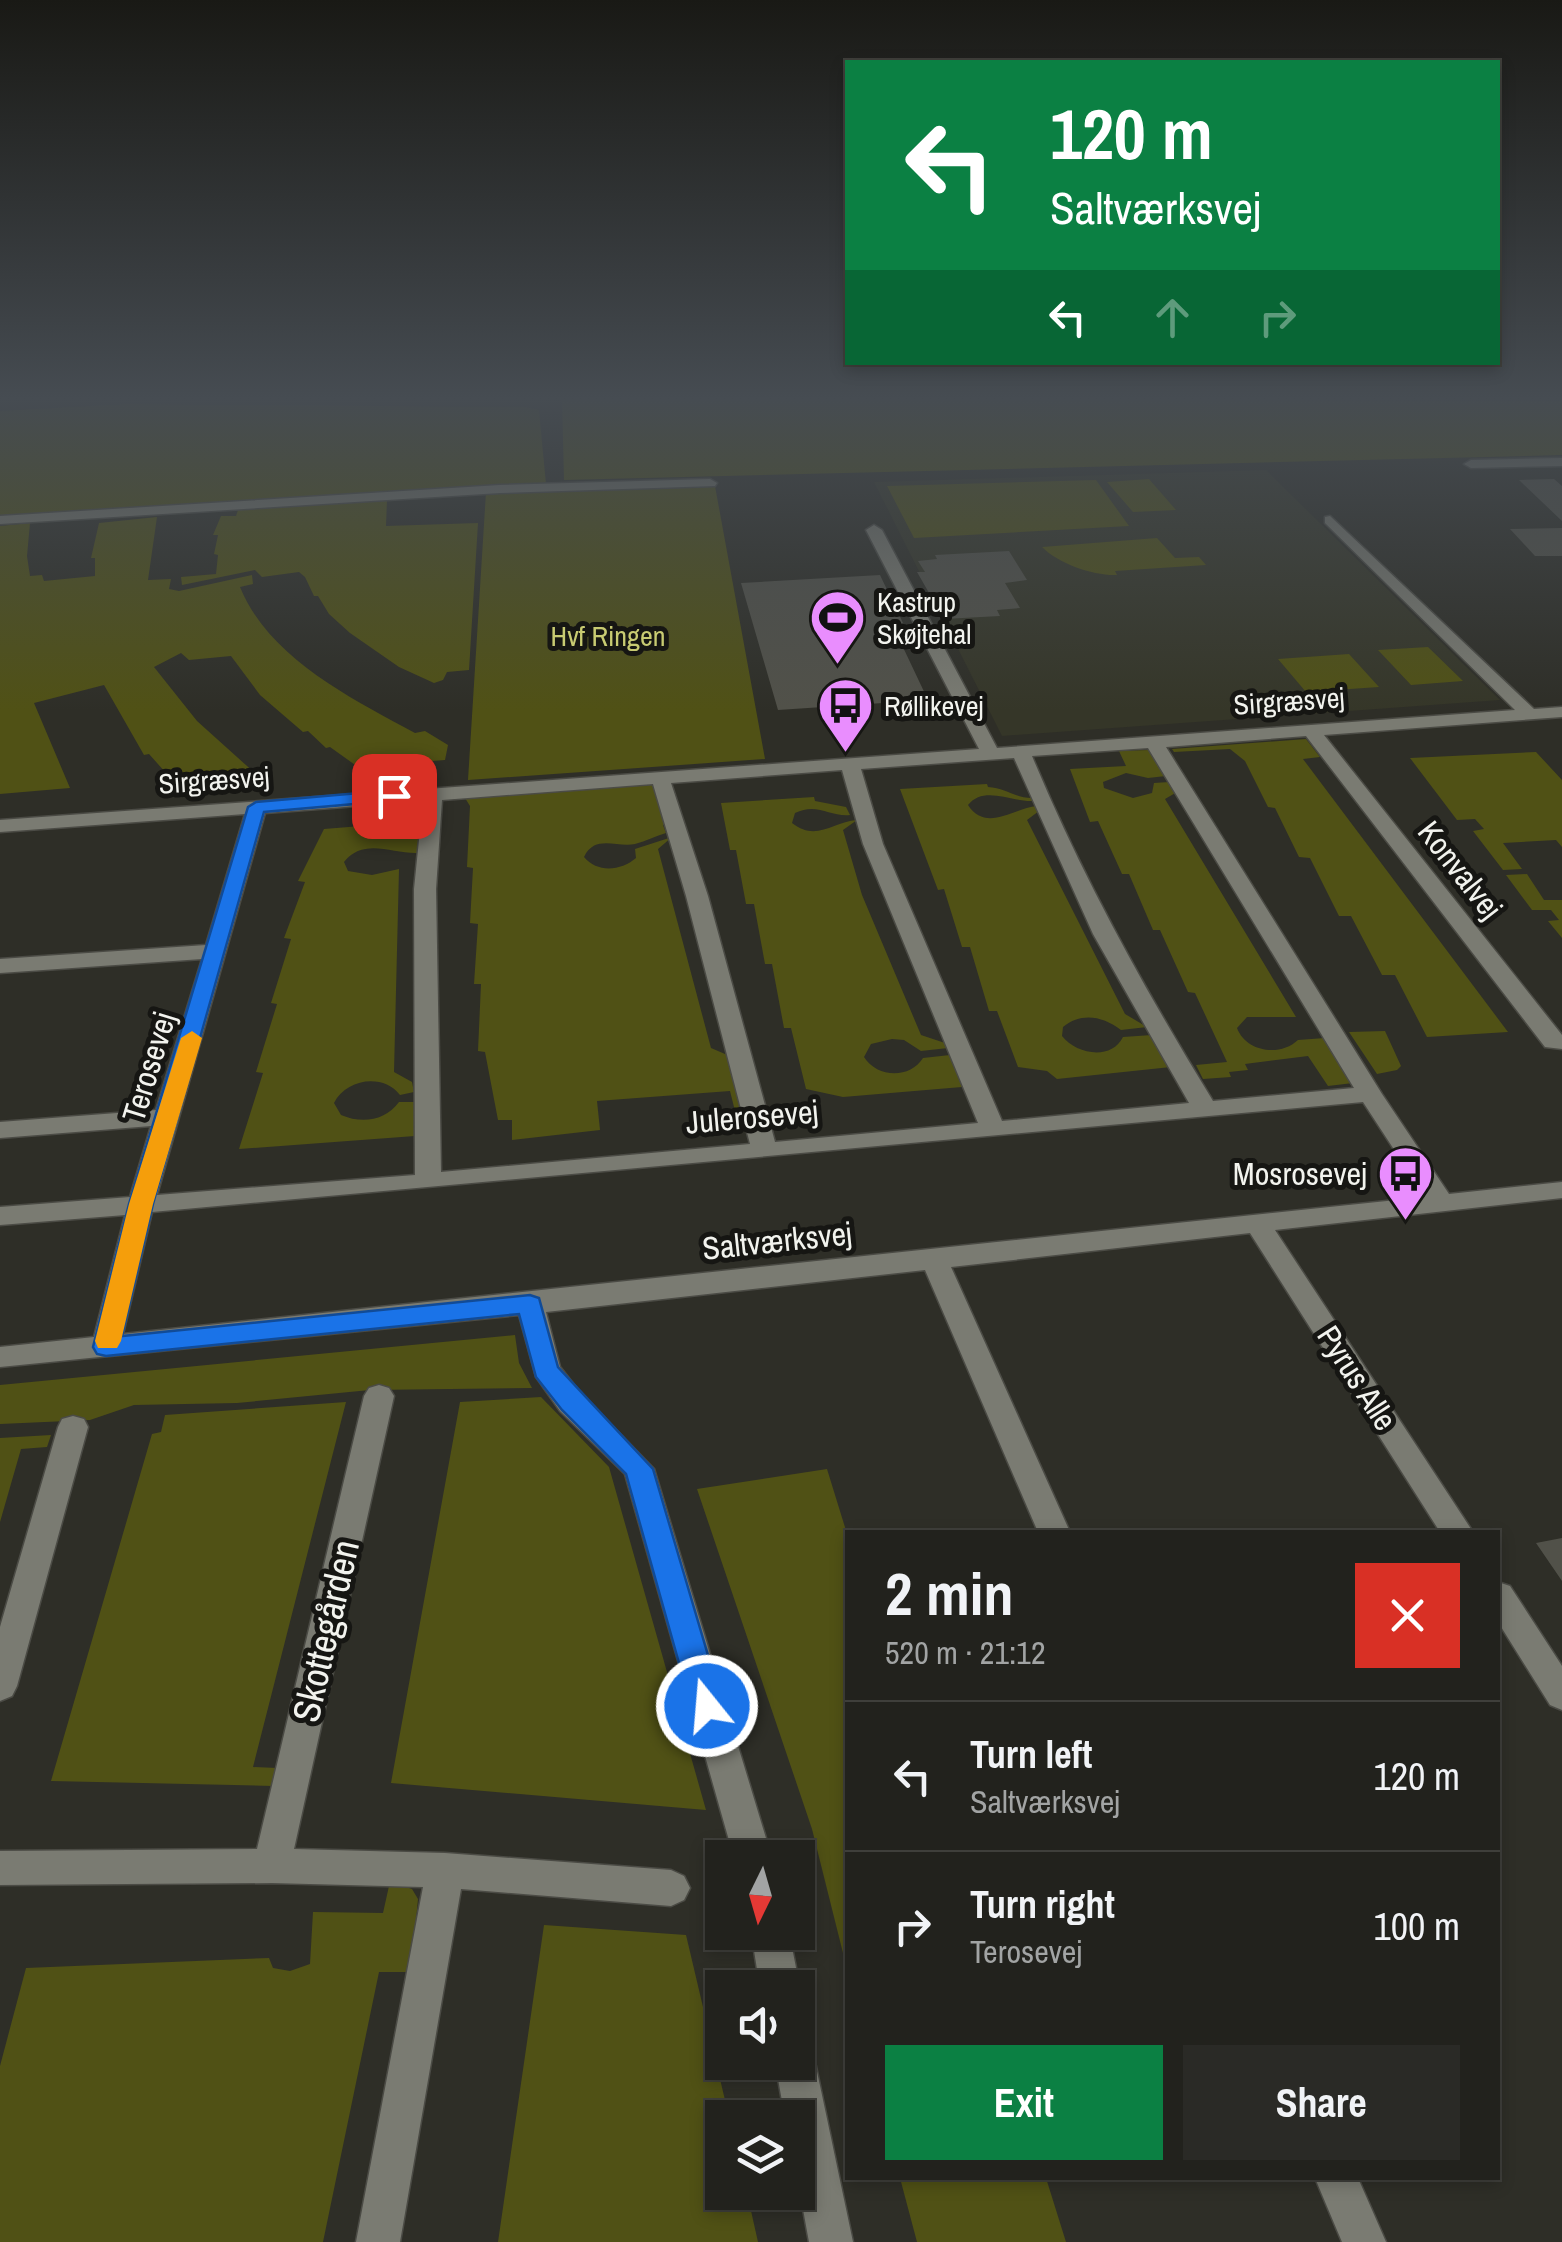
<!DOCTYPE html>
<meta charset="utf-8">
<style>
:root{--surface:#22221d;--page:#2a2a26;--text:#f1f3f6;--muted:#a2a4a4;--line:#3f3f3b;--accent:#0b8043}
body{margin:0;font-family:"Archivo Narrow",sans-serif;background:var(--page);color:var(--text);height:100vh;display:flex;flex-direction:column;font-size:38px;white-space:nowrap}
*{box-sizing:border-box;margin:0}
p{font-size:32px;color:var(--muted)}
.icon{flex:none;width:55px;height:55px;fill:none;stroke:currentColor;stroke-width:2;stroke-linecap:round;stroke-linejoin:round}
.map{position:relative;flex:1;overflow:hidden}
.panel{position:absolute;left:845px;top:1530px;width:655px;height:650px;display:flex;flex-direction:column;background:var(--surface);border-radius:0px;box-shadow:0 5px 15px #0003,0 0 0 2px var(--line)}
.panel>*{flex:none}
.guide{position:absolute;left:845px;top:60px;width:655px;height:305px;border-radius:0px;box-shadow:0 5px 15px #0003,0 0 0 2px var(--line);background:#0b8043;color:#fff;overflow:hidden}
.needle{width:65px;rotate:185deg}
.buttons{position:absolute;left:705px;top:1840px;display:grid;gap:20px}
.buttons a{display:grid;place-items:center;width:110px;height:110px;border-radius:0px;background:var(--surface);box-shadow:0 5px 15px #0003,0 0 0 2px var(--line);font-size:50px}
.pin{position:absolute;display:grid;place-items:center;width:85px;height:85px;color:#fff;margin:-42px;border-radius:20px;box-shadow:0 5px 15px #0006}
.me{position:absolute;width:110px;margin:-55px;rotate:343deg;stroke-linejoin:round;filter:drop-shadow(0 0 8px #0008)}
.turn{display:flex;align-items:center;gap:35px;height:210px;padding:0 40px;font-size:45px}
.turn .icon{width:130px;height:130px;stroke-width:2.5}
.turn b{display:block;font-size:70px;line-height:85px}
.lanes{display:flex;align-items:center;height:95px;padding:0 40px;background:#0003;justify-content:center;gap:50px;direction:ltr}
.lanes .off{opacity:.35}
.round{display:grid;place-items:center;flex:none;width:105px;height:105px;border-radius:0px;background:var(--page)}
.headline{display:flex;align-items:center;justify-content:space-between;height:170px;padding:0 40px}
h1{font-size:60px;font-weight:800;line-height:75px}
.primary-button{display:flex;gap:20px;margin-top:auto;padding:20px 40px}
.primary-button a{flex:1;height:115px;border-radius:0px;background:var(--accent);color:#fff;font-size:40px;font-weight:800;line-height:115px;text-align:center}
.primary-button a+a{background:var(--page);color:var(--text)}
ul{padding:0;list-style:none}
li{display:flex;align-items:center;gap:30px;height:150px;padding:0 40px;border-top:2px solid var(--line)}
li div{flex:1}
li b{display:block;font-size:38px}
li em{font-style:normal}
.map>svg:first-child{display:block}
.built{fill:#353628}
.green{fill:#505115}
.building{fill:#515149}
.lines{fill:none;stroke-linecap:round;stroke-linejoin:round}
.minor-casing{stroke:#4b4b45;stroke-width:3}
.minor{fill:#7a7b72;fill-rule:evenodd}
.route{fill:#1a73e8;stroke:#114b97;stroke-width:2.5}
.slow{fill:#f59e0b}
.labels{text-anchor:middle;stroke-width:10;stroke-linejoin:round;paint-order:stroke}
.far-poi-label{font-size:28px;fill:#f2f3ee;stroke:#161613;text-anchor:start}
.far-park-label{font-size:28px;fill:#c8cb72;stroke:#161613}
.far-street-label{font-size:28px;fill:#f2f3ee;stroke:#161613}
.street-label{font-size:32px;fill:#f2f3ee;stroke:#161613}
.poi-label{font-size:32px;fill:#f2f3ee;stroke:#161613;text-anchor:end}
.near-street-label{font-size:38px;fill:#f2f3ee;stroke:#161613}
</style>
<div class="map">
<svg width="1562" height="2242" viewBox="0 0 1562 2242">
<rect width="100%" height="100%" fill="#2e2e27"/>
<!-- built -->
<path class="built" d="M 1266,470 L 1500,700 L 1002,736 L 874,482 Z"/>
<!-- green -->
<path class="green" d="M 562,399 L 1562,401 L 1562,455 L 564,480 Z
M 127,404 L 525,407 L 539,410 L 546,484 L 0,517 L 0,411 Z
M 1149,479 L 1176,510 L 1133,512 L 1107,482 Z
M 1096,480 L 1129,526 L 914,538 L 887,486 Z
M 715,486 L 765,759 L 468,780 L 486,492 Z
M 387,500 L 386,526 L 478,523 L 469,670 L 447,672 L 443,680 L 434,683 L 399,667 L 350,633 L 329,614 L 318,596 L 314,596 L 305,577 L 299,572 L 262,577 L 255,570 L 182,585 L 181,577 L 216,574 L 218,555 L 214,554 L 218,535 L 213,535 L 221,516 L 236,516 L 238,510 Z
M 157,517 L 148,580 L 171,579 L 169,589 L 179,591 L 252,575 L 253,584 L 240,587 C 269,658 351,698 415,733 L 425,731 L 448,745 L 445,760 L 358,767 L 330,747 L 326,748 L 308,731 L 303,732 L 260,695 L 231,656 L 189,660 L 181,653 L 154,667 L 197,721 L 257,775 L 174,782 L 149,754 L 144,755 L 104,685 L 34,703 L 70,788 L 0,794 L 0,526 L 30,523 L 27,556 L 30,576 L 42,575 L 44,581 L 95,576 L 95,558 L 91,558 L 99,523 Z
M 1157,538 L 1175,558 L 1199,557 L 1206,565 L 1115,571 L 1117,575 C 1094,576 1059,564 1042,547 Z
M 1428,647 L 1463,681 L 1411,685 L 1378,650 Z
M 1349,654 L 1379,687 L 1306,692 L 1278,659 Z
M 1306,739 L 1320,757 L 1303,759 L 1508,1032 L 1427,1037 L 1395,975 L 1382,975 L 1351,916 L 1339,916 L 1310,858 L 1299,857 L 1275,808 L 1268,807 L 1245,761 L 1230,749 L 1174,752 L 1172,749 Z
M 1149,750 L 1166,776 L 1148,778 L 1126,773 L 1103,782 L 1104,788 L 1133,798 L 1152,793 L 1154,783 L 1169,782 L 1177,792 L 1165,799 L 1296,1017 L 1247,1017 L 1237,1028 C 1246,1052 1280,1057 1298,1040 L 1325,1038 L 1353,1083 L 1328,1086 L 1308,1056 L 1245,1064 L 1248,1070 L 1229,1072 L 1231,1077 L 1203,1079 L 1196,1065 L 1227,1062 L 1195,993 L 1188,992 L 1160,930 L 1153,930 L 1129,874 L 1122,874 L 1098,821 L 1090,822 L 1070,769 L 1126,766 L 1119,751 Z
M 1536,752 L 1562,780 L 1562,847 L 1556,840 L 1503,843 L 1522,869 L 1503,870 L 1473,831 L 1484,829 L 1475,819 L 1457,820 L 1410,758 Z
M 658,784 L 670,824 L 663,825 L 666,833 C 656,836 646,841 635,844 C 617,848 595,834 584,857 C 597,873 621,871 636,858 L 635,849 L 672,837 L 658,849 L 711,1048 L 732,1057 L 748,1122 L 738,1123 L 730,1091 L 597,1101 L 600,1130 L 512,1140 L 512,1120 L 498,1120 L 485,1052 L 478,1051 L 481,984 L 474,984 L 478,924 L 470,923 L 473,868 L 467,867 L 470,806 L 465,798 Z
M 987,784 L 988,787 C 1006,788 1015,798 1032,798 L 1033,801 C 1011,802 984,785 968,805 C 986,833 1014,808 1037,806 L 1039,811 L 1027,820 L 1125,1014 L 1147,1027 L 1121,1030 C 1103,1016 1081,1012 1063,1027 L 1062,1036 C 1076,1054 1111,1061 1123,1037 L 1152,1035 L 1171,1067 L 1057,1079 L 1047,1071 L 1018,1067 L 997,1011 L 989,1011 L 970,947 L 962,947 L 944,889 L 938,890 L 900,789 Z
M 814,797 L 815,801 L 846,807 L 850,815 C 830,817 817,802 795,813 L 792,823 C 816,842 833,822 857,820 L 843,830 L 862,895 L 921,1035 L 945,1043 L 948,1048 L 921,1051 L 904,1040 L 892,1039 L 871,1044 L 864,1057 C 877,1078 910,1079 923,1058 L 950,1055 L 962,1087 L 843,1097 L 806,1089 L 791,1028 L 784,1028 L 772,964 L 765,964 L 754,904 L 746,904 L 736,850 L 730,850 L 721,803 Z
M 423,821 L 418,853 C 392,854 364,837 344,862 L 348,871 L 372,875 L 399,869 L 394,1072 L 412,1082 L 414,1092 L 400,1095 C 383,1073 346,1079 334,1103 L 341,1115 C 362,1124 385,1121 399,1102 L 414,1102 L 415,1136 L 239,1149 L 263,1073 L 256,1072 L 277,1004 L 271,1003 L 291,939 L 284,938 L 305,882 L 298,881 L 324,829 Z
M 1527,874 L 1544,900 L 1562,900 L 1562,938 L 1548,921 L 1559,920 L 1551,910 L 1532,910 L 1506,875 Z
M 1385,1031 L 1401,1066 L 1397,1070 L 1377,1074 L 1349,1032 Z
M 515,1335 L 519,1363 L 532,1388 L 370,1390 L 237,1403 L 134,1405 L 90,1420 L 0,1424 L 0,1385 Z
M 541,1397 L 609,1467 L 706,1810 L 391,1783 L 460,1402 Z
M 346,1402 L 253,1767 L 277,1768 L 273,1786 L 51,1781 L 152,1434 L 161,1432 L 165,1415 Z
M 51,1435 L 47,1447 L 21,1449 L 0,1522 L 0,1438 Z
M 827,1469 L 848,1537 L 847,1969 L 812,1829 L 697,1489 Z
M 400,1885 L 412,1889 L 418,1899 L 411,1972 L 379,1972 L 323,2242 L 0,2242 L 0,2066 L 26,1968 L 269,1958 L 273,1968 L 290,1971 L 310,1964 L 313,1912 L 383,1913 L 389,1886 Z
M 544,1925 L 686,1935 L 729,2117 L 722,2118 L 722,2192 L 747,2193 L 758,2242 L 498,2242 Z
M 900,2178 L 1046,2178 L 1066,2242 L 917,2242 Z"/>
<!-- building -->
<path class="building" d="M 1554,479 L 1562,486 L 1562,521 L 1519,480 Z
M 1562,528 L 1562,556 L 1535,556 L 1510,529 Z
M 1009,551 L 1027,580 L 1005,583 L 1020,608 L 997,610 L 1000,616 L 944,619 L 917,572 L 925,572 L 918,561 L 937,559 L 935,555 Z
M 880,575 L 903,623 L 892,624 L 928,700 L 778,710 L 741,583 Z
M 1562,1538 L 1562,1581 L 1536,1543 Z"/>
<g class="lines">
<defs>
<path id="minor" d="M 1562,458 L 1562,466 L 1471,468 L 1464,464 L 1471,460 Z
M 710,479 L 717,483 L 715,486 L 500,493 L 0,524 L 0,516 L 500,485 Z
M 1330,516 L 1534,709 L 1562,707 L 1562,717 L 1324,735 L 1562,1035 L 1562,1049 L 1545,1047 L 1306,736 L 1166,747 L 1382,1094 L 1449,1194 L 1562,1182 L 1562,1198 L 1275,1230 L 1473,1532 L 1440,1532 L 1250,1233 L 951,1267 L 1070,1532 L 1038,1532 L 925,1270 L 546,1312 L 560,1367 L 582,1395 L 654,1469 L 772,1858 L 734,1858 L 625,1474 L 560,1411 L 536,1377 L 519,1315 L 0,1367 L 0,1347 L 94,1337 L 125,1215 L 0,1225 L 0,1207 L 130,1197 L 151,1126 L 0,1138 L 0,1122 L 156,1110 L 202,959 L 0,973 L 0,959 L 206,945 L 245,814 L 0,832 L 0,820 L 979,749 L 866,530 L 874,525 L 882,530 L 997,748 L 1515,710 L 1325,523 L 1325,517 ZM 1148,748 L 1354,1088 L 1213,1101 C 1145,990 1082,877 1032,756 ZM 1014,758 L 1093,934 L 1189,1103 L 1002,1121 L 883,844 L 861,769 ZM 842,770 L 863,844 L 978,1123 L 775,1142 L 708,896 L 671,783 ZM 653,784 L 686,896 L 750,1144 L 441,1172 L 436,889 L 442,800 ZM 423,801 L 414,889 L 415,1175 L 157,1195 L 265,813 ZM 1363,1102 L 1425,1197 L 123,1334 L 152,1212 Z
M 379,1385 L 389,1388 L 394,1396 L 294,1849 L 445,1853 L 671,1870 L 684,1876 L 690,1888 L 684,1900 L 671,1906 L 461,1889 L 400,2242 L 356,2242 L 423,1887 L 272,1883 L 0,1885 L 0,1851 L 257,1849 L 364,1396 L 369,1388 Z
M 73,1416 L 84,1419 L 88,1427 L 17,1686 L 12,1696 L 0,1701 L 0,1627 L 58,1427 L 62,1419 Z
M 1498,1582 L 1510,1586 L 1562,1666 L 1562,1710 L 1550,1705 L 1498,1622 Z
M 751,1932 L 789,1932 L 800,1988 L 798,1993 L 798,1988 L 760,1988 Z
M 798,2043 L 809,2048 L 815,2062 L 853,2242 L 809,2242 L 798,2182 L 798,2118 L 785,2118 L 775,2062 L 798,2062 Z
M 1315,2178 L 1358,2178 L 1386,2242 L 1342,2242 Z"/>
</defs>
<!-- minor casing -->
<use href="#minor" class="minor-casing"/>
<!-- minor -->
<use href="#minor" class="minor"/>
</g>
<!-- sky -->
<linearGradient id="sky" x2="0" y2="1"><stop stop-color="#191915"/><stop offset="0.56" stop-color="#464c52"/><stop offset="1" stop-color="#464c52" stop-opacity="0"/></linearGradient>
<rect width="1562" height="711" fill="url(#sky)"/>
<!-- route -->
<path class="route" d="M 394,790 L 400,792 L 400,800 L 264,812 L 153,1204 L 122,1336 L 530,1295 L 539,1298 L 558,1367 L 653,1469 L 723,1706 L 718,1715 L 707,1719 L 696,1715 L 691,1706 L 626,1474 L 562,1410 L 536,1377 L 519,1314 L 106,1356 L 97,1354 L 93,1347 L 129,1204 L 248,807 L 256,802 Z"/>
<!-- slow -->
<path class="slow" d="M 192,1031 L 202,1038 L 153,1204 L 121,1341 L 117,1348 L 98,1348 L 95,1341 L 129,1204 L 181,1038 Z"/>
<!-- icons -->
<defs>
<symbol id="stadium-pin" viewBox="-11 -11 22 30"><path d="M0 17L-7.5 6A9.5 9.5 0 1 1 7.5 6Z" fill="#e98dfe" stroke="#161613"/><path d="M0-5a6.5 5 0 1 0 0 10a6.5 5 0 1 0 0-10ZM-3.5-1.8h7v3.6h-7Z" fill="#111"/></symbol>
<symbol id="bus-pin" viewBox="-11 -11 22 30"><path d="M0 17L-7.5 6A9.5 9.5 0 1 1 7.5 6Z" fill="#e98dfe" stroke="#161613"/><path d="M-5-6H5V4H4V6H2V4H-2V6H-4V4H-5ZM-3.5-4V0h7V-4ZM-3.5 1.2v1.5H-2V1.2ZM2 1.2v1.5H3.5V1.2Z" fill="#111"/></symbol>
</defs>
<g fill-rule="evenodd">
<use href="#stadium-pin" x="806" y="586" width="63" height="86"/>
<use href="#bus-pin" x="814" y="674" width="63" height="86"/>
<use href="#bus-pin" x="1374" y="1142" width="63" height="86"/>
</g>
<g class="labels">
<!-- far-poi labels -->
<g class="far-poi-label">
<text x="877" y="612">Kastrup<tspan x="877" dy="32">Skøjtehal</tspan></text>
<text x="884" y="716">Røllikevej</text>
</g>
<!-- far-park labels -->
<g class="far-park-label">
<text x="608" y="646">Hvf Ringen</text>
</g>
<!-- far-street labels -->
<g class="far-street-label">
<text transform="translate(1289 701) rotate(-4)" y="10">Sirgræsvej</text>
<text transform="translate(214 780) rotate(-4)" y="10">Sirgræsvej</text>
</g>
<!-- street labels -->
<g class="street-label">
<text transform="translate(1460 870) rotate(52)" y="11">Konvalvej</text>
<text transform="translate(149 1067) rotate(-73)" y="11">Terosevej</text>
<text transform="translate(752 1117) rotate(-5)" y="11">Julerosevej</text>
<text transform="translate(777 1241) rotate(-6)" y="11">Saltværksvej</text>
<text transform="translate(1357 1378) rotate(57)" y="11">Pyrus Alle</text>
</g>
<!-- poi labels -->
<g class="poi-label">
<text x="1367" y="1185">Mosrosevej</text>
</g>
<!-- near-street labels -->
<g class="near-street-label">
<text transform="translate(326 1631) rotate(-77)" y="13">Skottegården</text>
</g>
</g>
</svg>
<div class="buttons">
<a><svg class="needle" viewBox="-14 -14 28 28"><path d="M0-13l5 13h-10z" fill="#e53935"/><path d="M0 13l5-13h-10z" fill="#a2a4a4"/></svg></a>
<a><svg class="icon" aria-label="sound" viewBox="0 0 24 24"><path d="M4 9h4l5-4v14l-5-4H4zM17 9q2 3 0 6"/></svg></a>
<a><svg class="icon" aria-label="layers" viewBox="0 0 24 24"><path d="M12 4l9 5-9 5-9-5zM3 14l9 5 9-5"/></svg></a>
</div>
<div class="pin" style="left:394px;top:796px;background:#d93025"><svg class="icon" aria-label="arrive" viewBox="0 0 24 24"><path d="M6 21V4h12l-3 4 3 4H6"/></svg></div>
<svg class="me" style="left:707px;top:1706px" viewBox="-20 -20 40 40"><circle r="17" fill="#1a73e8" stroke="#fff" stroke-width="3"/><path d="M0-11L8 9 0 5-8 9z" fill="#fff"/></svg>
<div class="guide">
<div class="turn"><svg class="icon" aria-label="left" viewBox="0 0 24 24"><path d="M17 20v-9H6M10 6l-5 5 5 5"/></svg><div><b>120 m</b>Saltværksvej</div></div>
<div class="lanes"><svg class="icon" aria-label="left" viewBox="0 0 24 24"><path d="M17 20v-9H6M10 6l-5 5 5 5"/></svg><svg class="icon off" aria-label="ahead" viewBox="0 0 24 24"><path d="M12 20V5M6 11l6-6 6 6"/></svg><svg class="icon off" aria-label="right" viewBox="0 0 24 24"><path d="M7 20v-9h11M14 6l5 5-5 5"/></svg></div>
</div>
<section class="panel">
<div class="headline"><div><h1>2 min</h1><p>520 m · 21:12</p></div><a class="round" style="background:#d93025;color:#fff"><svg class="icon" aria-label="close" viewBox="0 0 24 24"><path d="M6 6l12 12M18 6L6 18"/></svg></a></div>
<ul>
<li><svg class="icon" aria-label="left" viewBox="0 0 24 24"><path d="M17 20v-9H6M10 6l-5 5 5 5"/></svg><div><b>Turn left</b><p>Saltværksvej</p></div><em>120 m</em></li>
<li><svg class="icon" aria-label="right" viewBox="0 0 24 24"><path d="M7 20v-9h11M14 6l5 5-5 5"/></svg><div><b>Turn right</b><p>Terosevej</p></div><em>100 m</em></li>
</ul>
<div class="primary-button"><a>Exit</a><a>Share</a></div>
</section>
</div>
